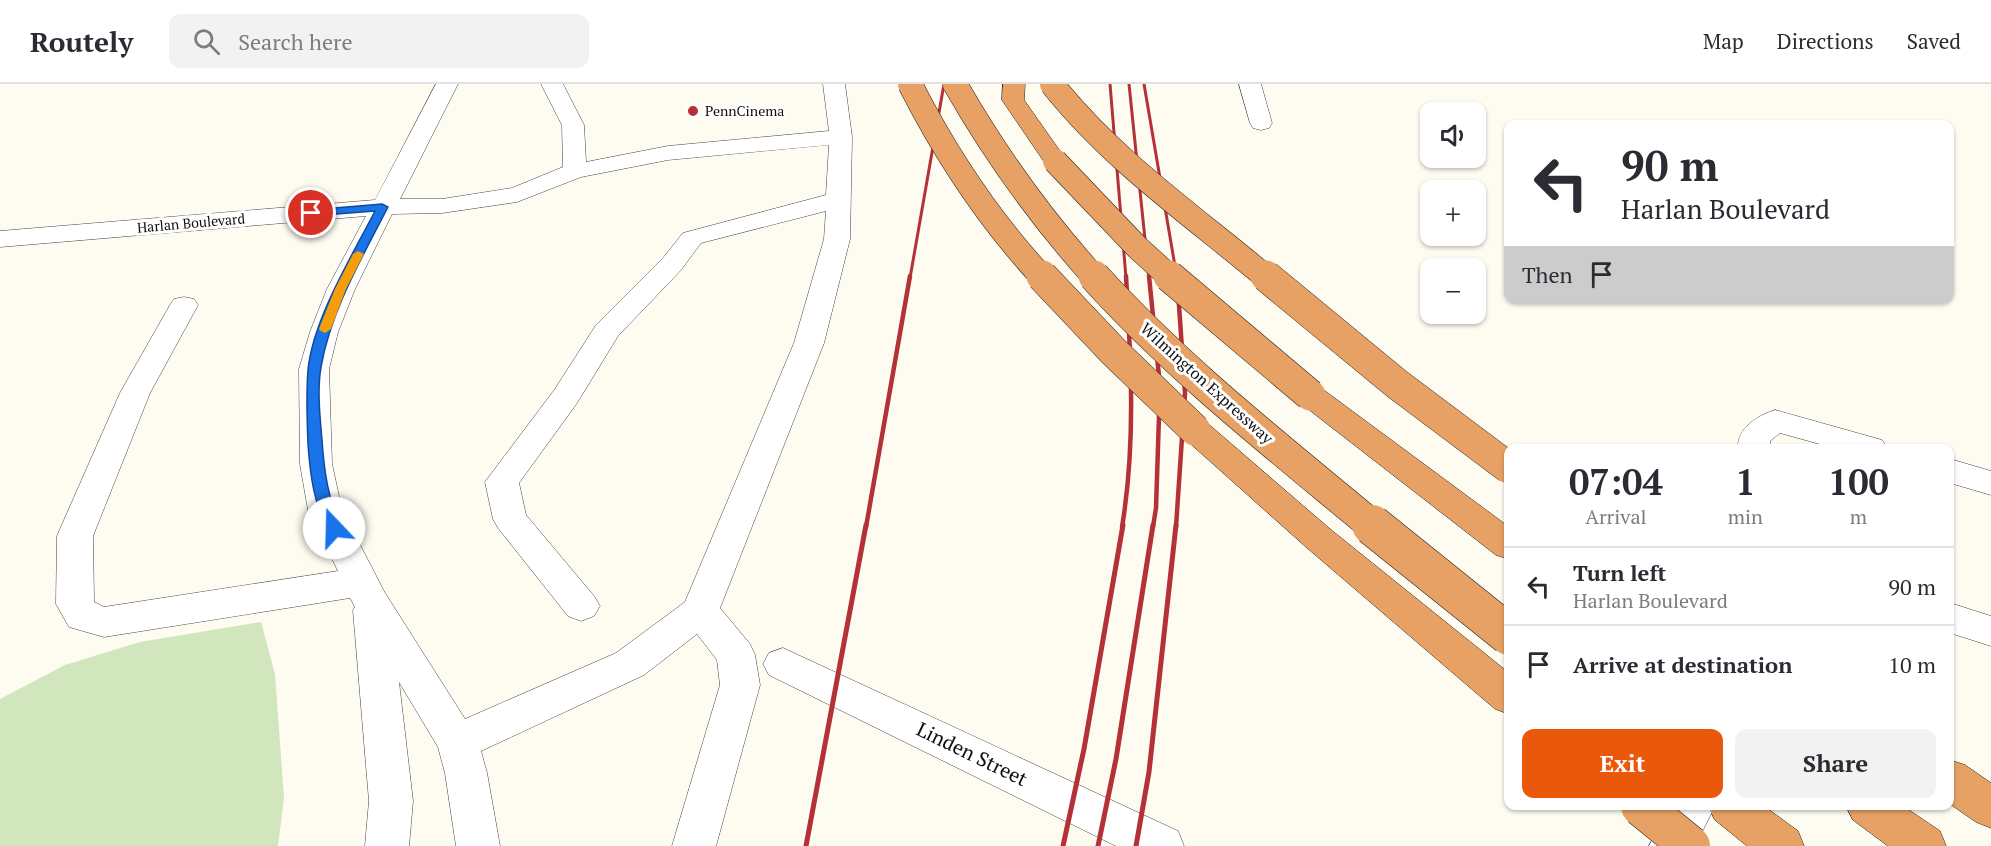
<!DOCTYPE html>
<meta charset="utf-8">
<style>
:root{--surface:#fff;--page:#f2f2f3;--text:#2b2b33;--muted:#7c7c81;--line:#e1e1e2;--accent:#ea580c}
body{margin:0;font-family:"PT Serif",serif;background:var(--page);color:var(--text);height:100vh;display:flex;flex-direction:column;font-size:22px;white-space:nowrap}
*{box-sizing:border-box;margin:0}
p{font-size:20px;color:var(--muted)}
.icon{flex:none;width:33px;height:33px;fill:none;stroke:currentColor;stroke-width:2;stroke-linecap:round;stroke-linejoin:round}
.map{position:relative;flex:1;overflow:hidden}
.side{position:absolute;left:1504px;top:360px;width:450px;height:366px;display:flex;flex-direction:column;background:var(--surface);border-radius:12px;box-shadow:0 2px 4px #0004}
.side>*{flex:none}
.guide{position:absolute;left:1504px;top:36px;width:450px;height:183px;border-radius:12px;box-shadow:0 2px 4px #0004;background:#fff;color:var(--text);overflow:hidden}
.controls{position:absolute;left:1420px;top:18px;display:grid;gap:12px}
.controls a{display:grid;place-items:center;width:66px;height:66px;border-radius:12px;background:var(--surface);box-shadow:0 2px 4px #0004;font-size:30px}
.pin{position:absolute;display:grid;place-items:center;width:51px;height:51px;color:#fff;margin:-26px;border:3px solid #fff;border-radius:50%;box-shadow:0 2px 6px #0007}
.me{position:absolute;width:66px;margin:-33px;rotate:339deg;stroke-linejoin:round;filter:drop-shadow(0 0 4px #0008)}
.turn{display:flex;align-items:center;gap:21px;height:126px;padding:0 18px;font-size:27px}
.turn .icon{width:78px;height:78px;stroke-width:2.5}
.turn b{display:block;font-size:42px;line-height:51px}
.then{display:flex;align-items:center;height:57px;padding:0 18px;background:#0003;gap:12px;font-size:22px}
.eta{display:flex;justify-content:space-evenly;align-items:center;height:102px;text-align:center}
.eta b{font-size:36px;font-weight:600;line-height:42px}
.cta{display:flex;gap:12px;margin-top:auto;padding:12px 18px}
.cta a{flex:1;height:69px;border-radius:12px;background:var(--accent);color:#fff;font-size:24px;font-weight:600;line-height:69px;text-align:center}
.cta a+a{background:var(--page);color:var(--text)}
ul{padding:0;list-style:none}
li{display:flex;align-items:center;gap:18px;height:78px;padding:0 18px;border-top:2px solid var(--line)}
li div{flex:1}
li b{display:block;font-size:22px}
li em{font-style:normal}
header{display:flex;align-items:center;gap:36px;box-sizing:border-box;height:84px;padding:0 30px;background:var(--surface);border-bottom:2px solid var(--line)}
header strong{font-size:28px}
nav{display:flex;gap:33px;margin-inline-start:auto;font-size:21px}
.search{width:420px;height:54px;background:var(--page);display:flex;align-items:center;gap:15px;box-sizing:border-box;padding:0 21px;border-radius:12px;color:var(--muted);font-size:22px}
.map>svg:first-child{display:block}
.green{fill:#d2e6bd}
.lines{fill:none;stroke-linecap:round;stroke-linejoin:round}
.minor-casing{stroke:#424242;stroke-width:1}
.highway-casing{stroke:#202020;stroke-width:1}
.minor{fill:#fff;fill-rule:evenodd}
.highway{fill:#e8a165;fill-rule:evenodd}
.rail-far2{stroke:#b43138;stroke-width:3}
.rail-far1{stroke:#b43138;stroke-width:4.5}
.rail{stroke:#b43138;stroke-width:5}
.highway-bridge-far2-casing{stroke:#202020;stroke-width:25;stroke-linecap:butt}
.highway-bridge-far1-casing{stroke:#202020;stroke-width:32;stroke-linecap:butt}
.highway-bridge-casing{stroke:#202020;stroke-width:41;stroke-linecap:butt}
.highway-bridge-far2{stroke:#e8a165;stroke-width:24}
.highway-bridge-far1{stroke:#e8a165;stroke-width:31}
.highway-bridge{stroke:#e8a165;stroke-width:40}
.route{fill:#1a73e8;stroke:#114b97;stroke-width:1.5}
.slow{fill:#f59e0b}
.poi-dot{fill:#b43138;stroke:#fff;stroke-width:2}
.labels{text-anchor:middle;stroke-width:6;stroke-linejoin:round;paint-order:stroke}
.far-poi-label{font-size:14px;fill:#0f0f0f;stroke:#fff;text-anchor:start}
.far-street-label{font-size:14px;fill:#0f0f0f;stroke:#fff}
.street-label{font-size:16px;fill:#0f0f0f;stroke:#fff}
.near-street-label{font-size:20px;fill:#0f0f0f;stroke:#fff}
</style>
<header>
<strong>Routely</strong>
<div class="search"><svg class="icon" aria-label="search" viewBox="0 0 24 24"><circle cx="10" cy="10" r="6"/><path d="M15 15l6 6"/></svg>Search here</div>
<nav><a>Map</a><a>Directions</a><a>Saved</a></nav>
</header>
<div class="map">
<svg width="1991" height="762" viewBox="0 0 1991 762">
<rect width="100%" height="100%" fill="#fefbf1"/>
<!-- green -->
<path class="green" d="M 261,538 L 275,590 L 284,714 L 278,762 L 0,762 L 0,615 L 65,581 L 140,558 Z"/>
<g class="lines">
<defs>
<path id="minor" d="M 436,0 L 458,0 L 400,115 L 442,115 L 512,104 L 563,83 L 562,41 L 541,0 L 563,0 L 584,41 L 586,78 L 668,62 L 829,47 L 823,0 L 845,0 L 852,53 L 850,155 L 824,259 L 720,524 L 750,560 L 755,571 L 760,601 L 716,762 L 672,762 L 720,601 L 717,576 L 697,550 L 644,591 L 481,667 L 487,689 L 500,762 L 456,762 L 445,689 L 438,663 L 399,598 L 413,717 L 409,762 L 365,762 L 369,717 L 353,526 L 355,523 L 350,514 L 104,553 L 69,543 L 56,520 L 57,452 L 120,309 L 170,221 L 174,215 L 184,213 L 194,215 L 198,221 L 150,309 L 93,452 L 94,518 L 104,523 L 338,487 L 308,426 L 300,380 L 299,285 L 310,248 L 327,205 L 366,132 L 0,163 L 0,147 L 375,116 ZM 829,61 L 826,111 L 683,149 L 663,174 L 596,241 L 555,305 L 485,398 L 493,435 L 498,444 L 568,532 L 581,537 L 594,532 L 600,522 L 594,512 L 526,431 L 519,399 L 577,319 L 618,252 L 681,186 L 701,159 L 826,127 L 824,155 L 794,259 L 685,518 L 616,569 L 465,635 L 385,509 L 342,426 L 332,380 L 329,285 L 338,248 L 355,205 L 392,130 L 442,129 L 517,118 L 581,93 L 668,76 Z
M 1239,0 L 1261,0 L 1272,39 L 1269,44 L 1261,46 L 1253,44 L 1250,39 Z
M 1775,326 L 1882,356 L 1887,364 L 1834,364 L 1780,349 L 1770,357 L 1770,364 L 1738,364 C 1737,344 1757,332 1775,326 Z
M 1950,375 L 1991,387 L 1991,411 L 1950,399 Z
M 1950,519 L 1991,532 L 1991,562 L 1950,549 Z
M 783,564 L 1178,747 L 1184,762 L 1116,762 L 769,591 L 763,580 L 769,569 Z
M 1670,722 L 1715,722 L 1695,762 L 1649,762 Z"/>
<path id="highway" d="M 1003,0 L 1025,0 L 1024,16 L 1067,77 L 1063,82 L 1055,84 L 1047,82 L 1002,16 Z
M 1310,301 L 1321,304 L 1509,443 L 1509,475 L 1496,471 L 1299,318 L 1295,311 L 1299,304 Z
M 1195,335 L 1206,338 L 1330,445 L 1509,589 L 1509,630 L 1495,625 L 1306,463 L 1184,354 L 1179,346 L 1184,338 Z
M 1950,676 L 1965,681 L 1991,699 L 1991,744 L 1976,738 L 1950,720 Z
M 1708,722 L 1764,722 L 1798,747 L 1804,762 L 1747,762 L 1715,736 Z
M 1846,722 L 1903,722 L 1940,747 L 1946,762 L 1888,762 L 1853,736 Z"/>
</defs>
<!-- minor casing -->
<use href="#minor" class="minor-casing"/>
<!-- highway casing -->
<use href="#highway" class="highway-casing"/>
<!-- minor -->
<use href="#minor" class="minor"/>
<!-- highway -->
<use href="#highway" class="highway"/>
<!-- rail-far2 -->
<path class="rail-far2" d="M 1110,0 L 1126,194
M 1129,0 L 1149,194
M 1144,0 L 1177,194
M 910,194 L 944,0"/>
<!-- rail-far1 -->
<path class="rail-far1" d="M 1149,192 L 1160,302 L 1156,424 L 1153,443
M 866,443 L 910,192
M 1122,443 C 1136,360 1131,275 1126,192
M 1176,443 L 1185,309 L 1177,192"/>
<!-- rail -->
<path class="rail" d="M 806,762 L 866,441
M 1063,762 L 1084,665 L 1123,441
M 1098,762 L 1116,675 L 1153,441
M 1136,762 L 1149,688 L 1176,441"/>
<defs>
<path id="highway-bridge-far2" d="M 910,0 C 946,71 989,136 1043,194
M 955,0 C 996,72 1040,133 1095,194
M 1052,0 C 1112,76 1193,132 1267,194
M 1055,77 L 1138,164 L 1171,194"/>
<path id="highway-bridge-far1" d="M 1042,192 L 1114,268 L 1195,346
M 1094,192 C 1178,285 1278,363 1374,443
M 1169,192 L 1310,311
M 1266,192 L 1397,300 L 1509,384"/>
<path id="highway-bridge" d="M 1372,441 L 1509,551
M 1641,722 L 1690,762"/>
</defs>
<!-- highway-bridge-far2 casing -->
<use href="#highway-bridge-far2" class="highway-bridge-far2-casing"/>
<!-- highway-bridge-far1 casing -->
<use href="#highway-bridge-far1" class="highway-bridge-far1-casing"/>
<!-- highway-bridge casing -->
<use href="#highway-bridge" class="highway-bridge-casing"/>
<!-- highway-bridge-far2 -->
<use href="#highway-bridge-far2" class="highway-bridge-far2"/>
<!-- highway-bridge-far1 -->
<use href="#highway-bridge-far1" class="highway-bridge-far1"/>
<!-- highway-bridge -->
<use href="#highway-bridge" class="highway-bridge"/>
</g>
<!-- route -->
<path class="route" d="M 382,120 L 388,123 C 362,174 331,226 321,283 C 317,306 320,333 322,356 C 324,386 328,417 342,444 L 334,450 L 329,448 C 314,421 310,390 308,360 C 307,336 306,311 308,286 C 313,235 352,172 375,127 L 311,132 L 306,129 L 311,126 Z"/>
<!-- slow -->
<path class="slow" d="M 358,167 L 364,170 L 346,205 L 331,245 L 325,249 L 321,247 L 319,245 L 335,205 L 353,170 Z"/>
<!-- markers -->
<circle class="poi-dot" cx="693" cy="27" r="6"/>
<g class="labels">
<!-- far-poi labels -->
<g class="far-poi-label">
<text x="705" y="32">PennCinema</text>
</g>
<!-- far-street labels -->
<g class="far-street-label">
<text transform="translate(191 139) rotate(-5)" y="5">Harlan Boulevard</text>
</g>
<!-- street labels -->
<g class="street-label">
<text transform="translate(1207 299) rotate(42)" y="6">Wilmington Expressway</text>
</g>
<!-- near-street labels -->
<g class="near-street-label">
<text transform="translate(972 670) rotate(26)" y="7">Linden Street</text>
</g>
</g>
</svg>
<div class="controls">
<a><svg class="icon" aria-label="sound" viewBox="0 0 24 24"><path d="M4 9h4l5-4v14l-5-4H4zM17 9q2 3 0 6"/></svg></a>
<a>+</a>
<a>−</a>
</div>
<div class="pin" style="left:311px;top:129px;background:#d93025"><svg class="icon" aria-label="arrive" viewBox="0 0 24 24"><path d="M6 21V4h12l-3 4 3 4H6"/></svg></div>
<svg class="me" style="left:334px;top:444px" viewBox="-20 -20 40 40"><circle r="19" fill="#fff"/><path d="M0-13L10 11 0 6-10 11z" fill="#1a73e8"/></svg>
<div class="guide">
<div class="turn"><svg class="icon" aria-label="left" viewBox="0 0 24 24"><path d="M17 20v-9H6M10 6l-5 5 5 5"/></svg><div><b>90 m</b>Harlan Boulevard</div></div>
<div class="then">Then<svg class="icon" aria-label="arrive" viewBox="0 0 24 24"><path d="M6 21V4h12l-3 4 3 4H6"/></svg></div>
</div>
<section class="side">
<div class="eta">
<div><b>07:04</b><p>Arrival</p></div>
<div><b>1</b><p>min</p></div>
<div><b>100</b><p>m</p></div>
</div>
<ul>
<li><svg class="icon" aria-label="left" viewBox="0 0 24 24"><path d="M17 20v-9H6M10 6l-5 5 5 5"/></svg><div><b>Turn left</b><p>Harlan Boulevard</p></div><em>90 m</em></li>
<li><svg class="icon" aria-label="arrive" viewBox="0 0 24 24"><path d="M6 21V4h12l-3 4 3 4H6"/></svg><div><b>Arrive at destination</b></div><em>10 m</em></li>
</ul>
<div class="cta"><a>Exit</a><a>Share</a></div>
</section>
</div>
